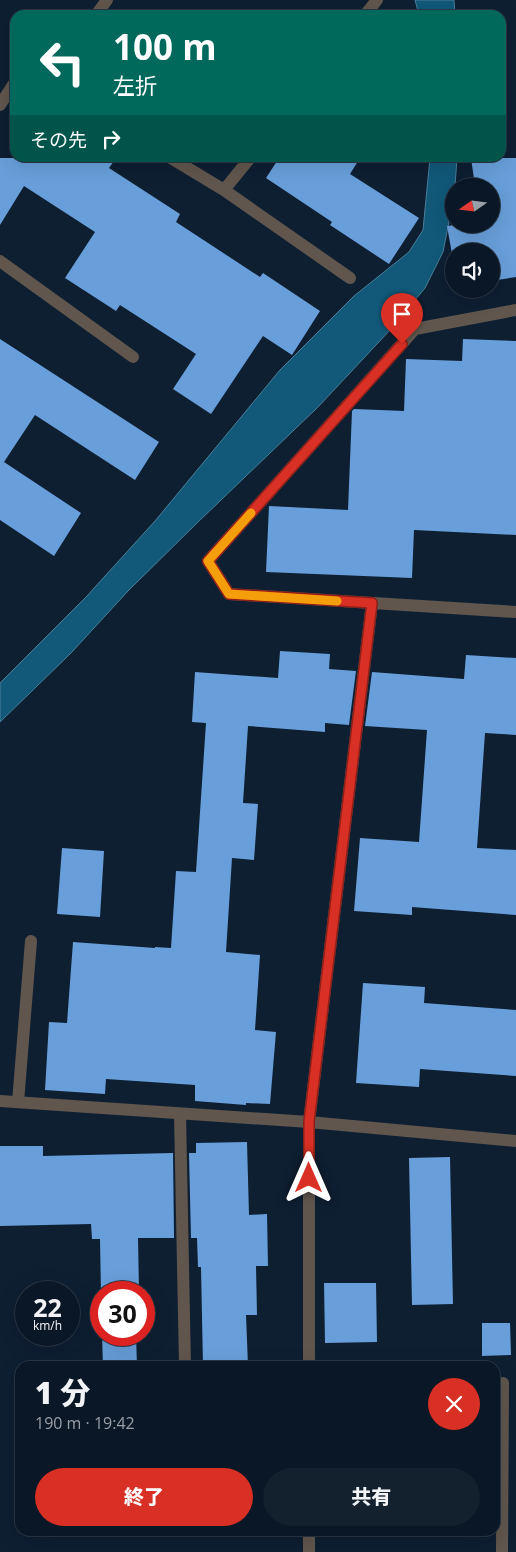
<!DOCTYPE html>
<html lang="ja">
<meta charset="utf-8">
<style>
:root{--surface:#0a1726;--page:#13202e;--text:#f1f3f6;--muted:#999fa7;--line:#2a3643;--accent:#d93025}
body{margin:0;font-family:"Open Sans","Noto Sans JP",sans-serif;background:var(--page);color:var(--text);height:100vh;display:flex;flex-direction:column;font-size:19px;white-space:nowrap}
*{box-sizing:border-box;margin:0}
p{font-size:16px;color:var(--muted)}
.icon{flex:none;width:28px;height:28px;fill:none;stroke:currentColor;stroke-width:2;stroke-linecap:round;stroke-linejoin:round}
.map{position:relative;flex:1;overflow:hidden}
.panel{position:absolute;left:15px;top:1361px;width:485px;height:175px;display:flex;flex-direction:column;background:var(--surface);border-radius:15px;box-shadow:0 5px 20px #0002,0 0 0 1px var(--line)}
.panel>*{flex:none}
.banner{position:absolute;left:10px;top:10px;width:496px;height:152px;border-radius:15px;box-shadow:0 5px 20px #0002,0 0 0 1px var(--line);background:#00695c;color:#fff;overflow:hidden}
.needle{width:32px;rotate:256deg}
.controls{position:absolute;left:445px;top:178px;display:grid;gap:10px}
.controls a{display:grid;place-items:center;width:55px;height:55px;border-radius:50%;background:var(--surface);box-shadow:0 5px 20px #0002,0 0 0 1px var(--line);font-size:25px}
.speed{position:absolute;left:15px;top:1281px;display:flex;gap:10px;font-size:25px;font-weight:700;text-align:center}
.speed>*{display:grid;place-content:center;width:65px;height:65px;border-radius:50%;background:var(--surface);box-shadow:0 5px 20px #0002,0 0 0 1px var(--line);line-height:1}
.speed small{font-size:12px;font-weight:400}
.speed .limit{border:8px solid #d22;background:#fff;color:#111}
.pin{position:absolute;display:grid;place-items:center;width:42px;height:42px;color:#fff;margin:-51px -21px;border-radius:50% 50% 50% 0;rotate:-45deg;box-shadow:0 0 5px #0007}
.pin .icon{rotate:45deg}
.me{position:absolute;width:55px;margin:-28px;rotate:0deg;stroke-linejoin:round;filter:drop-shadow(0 0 4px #0008)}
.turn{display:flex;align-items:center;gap:18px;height:105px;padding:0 20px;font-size:22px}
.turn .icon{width:65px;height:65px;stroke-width:2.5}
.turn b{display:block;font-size:35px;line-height:42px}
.then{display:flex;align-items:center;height:48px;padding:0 20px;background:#0003;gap:10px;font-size:19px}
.round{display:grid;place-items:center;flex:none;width:52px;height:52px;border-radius:26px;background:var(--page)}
.overview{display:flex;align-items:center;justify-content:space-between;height:85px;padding:0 20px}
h1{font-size:30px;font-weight:800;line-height:38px}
.primary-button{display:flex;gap:10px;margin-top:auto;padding:10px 20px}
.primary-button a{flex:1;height:58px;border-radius:30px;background:var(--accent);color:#fff;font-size:20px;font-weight:800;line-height:58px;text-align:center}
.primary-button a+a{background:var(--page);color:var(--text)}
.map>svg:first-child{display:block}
.water{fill:#115879;stroke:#4a7f9a}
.building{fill:#689fda}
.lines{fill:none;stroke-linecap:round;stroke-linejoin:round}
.minor{stroke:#60564d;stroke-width:12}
.route-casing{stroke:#8d1f18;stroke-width:12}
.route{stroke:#d93025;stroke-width:9}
.slow{stroke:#f59e0b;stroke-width:9}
</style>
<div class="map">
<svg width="516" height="1552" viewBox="0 0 516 1552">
<rect width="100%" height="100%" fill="#0e1f32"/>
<!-- water -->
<path class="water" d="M 415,0 L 454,0 L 455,15 L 419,15 Z
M 430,158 L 457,158 L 455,186 L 454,186 L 454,196 L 443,252 L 425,288 L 390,330 L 318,407 L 197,523 L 128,591 L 71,653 L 0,722 L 0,683 L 86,597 L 155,521 L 280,370 L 354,296 L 409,252 L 423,230 Z"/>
<!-- building -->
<path class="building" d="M 0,158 L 116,158 L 109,168 L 180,214 L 176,222 L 260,277 L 263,273 L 320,311 L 292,355 L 263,336 L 211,414 L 173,389 L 196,354 L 120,305 L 116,311 L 65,278 L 95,232 L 24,186 L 0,225 Z
M 279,158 L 360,158 L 350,174 L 419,218 L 389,264 L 330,225 L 332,222 L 266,178 Z
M 471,158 L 516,158 L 516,277 L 491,281 L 491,251 L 454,251 L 454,265 L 447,226 L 463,224 L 491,224 L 491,186 L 475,186 Z
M 0,339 L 159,442 L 135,480 L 35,415 L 4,462 L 81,513 L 54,556 L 0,520 Z
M 463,339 L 516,341 L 516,535 L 414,530 L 412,578 L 266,572 L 269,506 L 348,510 L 352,411 L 354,409 L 404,411 L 406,359 L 462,361 Z
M 280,651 L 330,654 L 329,669 L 356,671 L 349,725 L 325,723 L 325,732 L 248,726 L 243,803 L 258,804 L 254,860 L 232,858 L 226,952 L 260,955 L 255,1030 L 276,1032 L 270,1104 L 246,1103 L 246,1105 L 195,1101 L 195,1085 L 106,1079 L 105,1094 L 45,1090 L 49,1022 L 67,1023 L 73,942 L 155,948 L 155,947 L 171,948 L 176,871 L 196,872 L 206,723 L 192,722 L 195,672 L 278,678 Z
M 466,655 L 516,658 L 516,735 L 485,733 L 477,848 L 516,850 L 516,915 L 412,907 L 412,915 L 354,911 L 360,838 L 419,842 L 427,730 L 365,726 L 372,672 L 464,679 Z
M 62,848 L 104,851 L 100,917 L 57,914 Z
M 363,983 L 425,987 L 424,1003 L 516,1010 L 516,1076 L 420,1069 L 419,1087 L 356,1083 Z
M 247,1142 L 249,1215 L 267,1214 L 268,1266 L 256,1266 L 257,1315 L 246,1315 L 248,1366 L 203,1366 L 201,1267 L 198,1267 L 197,1238 L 191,1238 L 189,1153 L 196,1153 L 196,1143 Z
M 0,1146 L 43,1146 L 43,1156 L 173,1153 L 174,1238 L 138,1238 L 139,1292 L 101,1292 L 101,1295 L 100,1239 L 92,1239 L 91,1224 L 0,1226 Z
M 450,1157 L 453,1304 L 412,1305 L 409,1158 Z
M 324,1283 L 376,1283 L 377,1342 L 325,1343 Z
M 482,1323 L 510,1323 L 511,1355 L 482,1356 Z
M 102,1335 L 136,1335 L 137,1366 L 103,1366 Z"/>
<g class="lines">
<!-- minor -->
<path class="minor" d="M 96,15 L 107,0
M 365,15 L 377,0
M 0,105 L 15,82
M 171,158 L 224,190 L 350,278
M 224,190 L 250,158
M 0,261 L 133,357
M 516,310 L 415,329 L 208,561 L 229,594 L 516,612
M 0,1101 L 309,1122 L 516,1141
M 18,1102 L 31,941
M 180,1114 L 185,1366
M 309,1366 L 309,1122 L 372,603
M 309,1552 L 309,1531
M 502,1552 L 503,1383"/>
</g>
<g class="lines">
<defs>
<path id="route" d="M 309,1178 L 309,1122 L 372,603 L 229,594 L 208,561 L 402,344"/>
</defs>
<!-- route casing -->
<use href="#route" class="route-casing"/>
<!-- route -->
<use href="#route" class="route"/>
<!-- slow -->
<path class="slow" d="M 251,513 L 208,561 L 229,594 L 337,601"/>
</g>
</svg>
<div class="controls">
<a><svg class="needle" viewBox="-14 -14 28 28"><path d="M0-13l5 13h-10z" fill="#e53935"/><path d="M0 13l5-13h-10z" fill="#999fa7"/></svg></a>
<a><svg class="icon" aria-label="sound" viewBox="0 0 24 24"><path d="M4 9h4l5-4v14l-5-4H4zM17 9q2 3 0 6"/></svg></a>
</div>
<div class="speed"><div>22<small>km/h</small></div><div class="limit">30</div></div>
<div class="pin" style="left:402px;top:344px;background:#d93025"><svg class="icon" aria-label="arrive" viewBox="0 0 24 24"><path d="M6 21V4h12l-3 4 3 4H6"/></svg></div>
<svg class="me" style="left:309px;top:1178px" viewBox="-20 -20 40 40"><path d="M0-17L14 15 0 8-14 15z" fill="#d93025" stroke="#fff" stroke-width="4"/></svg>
<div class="banner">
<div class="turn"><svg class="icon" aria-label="left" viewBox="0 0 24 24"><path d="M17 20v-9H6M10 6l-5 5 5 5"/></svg><div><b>100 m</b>左折</div></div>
<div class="then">その先<svg class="icon" aria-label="right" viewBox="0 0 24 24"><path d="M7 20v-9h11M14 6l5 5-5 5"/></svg></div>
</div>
<section class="panel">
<div class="overview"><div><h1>1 分</h1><p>190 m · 19:42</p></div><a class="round" style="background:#d93025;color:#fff"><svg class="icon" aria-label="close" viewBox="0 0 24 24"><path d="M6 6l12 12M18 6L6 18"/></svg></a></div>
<div class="primary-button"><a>終了</a><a>共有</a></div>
</section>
</div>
